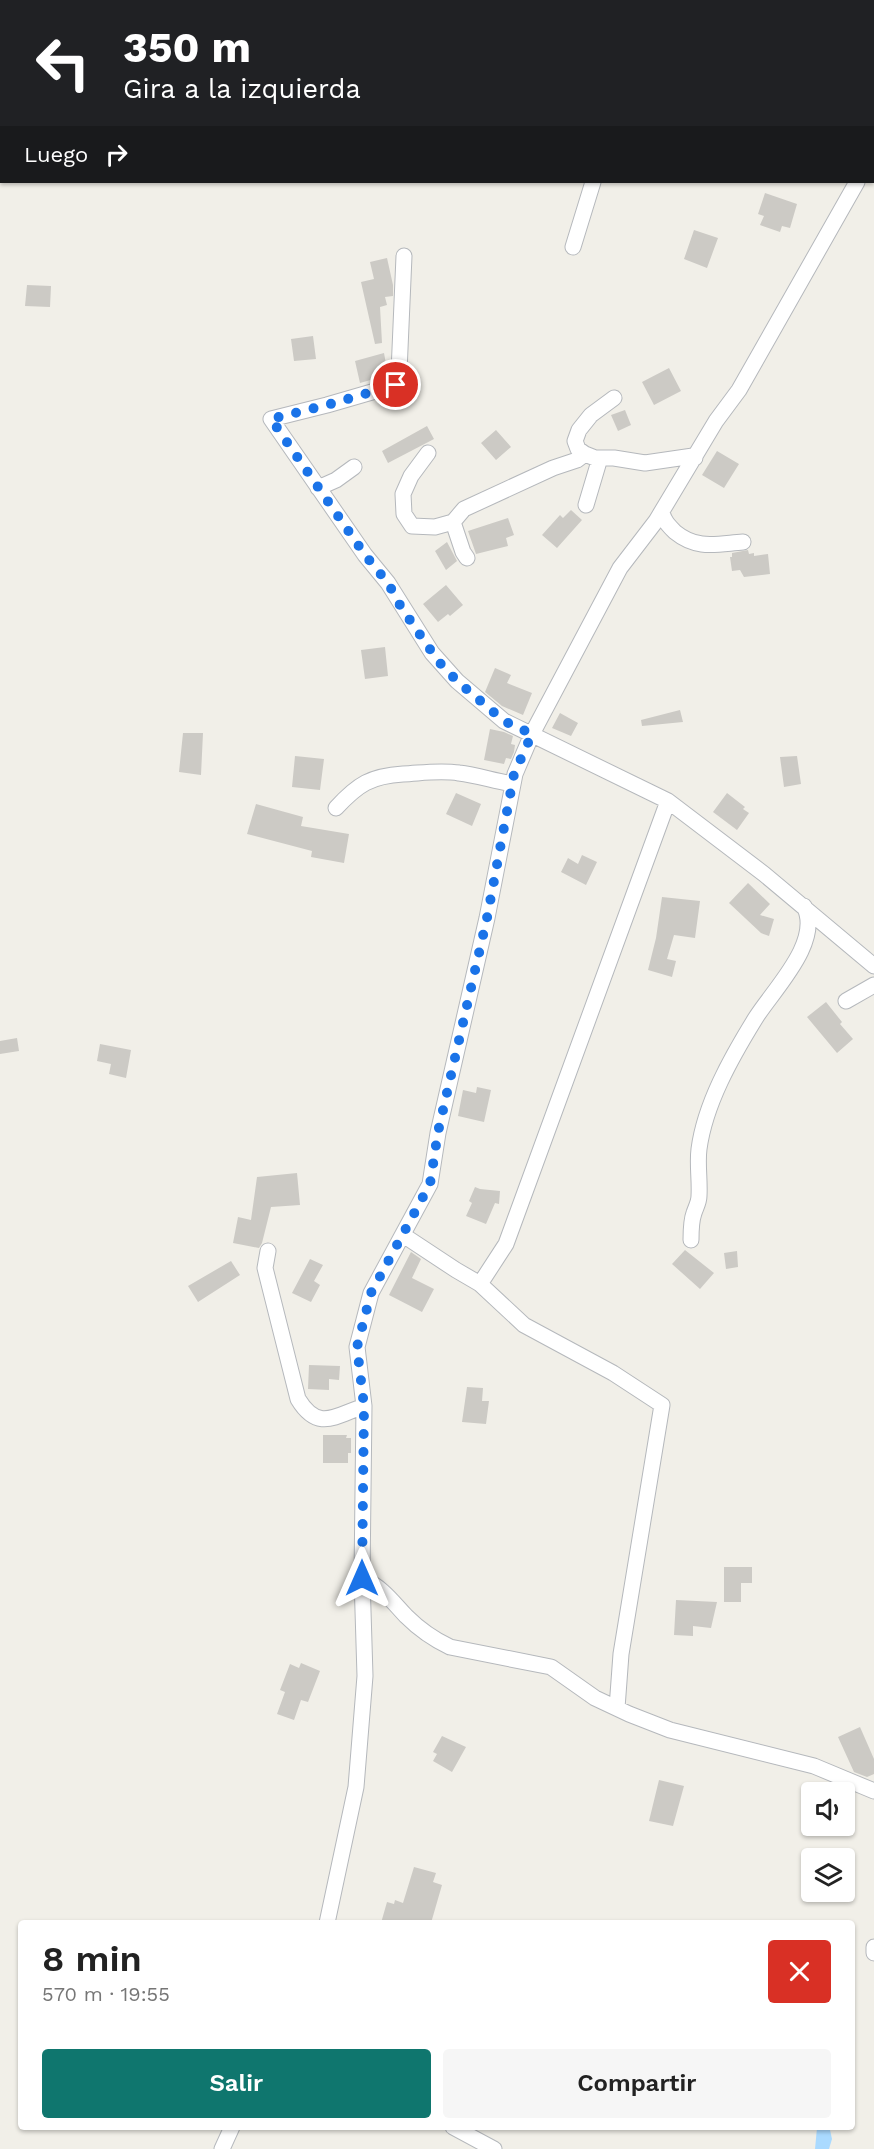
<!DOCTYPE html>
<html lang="es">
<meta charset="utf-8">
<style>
:root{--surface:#fff;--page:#f6f6f6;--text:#222;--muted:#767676;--accent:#0f766e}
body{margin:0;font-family:"Work Sans",sans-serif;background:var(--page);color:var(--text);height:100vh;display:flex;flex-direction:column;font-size:22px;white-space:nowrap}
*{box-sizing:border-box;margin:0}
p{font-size:20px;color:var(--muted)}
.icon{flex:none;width:33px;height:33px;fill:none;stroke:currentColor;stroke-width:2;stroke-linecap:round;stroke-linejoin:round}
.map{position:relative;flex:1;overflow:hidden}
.details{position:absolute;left:18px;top:1920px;width:837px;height:210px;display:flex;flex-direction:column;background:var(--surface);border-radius:6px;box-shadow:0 2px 4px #0004}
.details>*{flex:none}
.top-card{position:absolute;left:0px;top:0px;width:874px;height:183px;box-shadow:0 2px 4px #0004;background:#202124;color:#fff;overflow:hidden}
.tools{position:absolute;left:801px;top:1782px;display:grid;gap:12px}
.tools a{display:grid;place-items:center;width:54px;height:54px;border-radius:6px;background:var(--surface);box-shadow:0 2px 4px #0004;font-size:30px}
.pin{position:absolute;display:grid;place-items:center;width:51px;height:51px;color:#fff;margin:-26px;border:3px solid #fff;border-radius:50%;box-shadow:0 2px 6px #0007}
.me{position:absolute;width:66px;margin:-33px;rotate:0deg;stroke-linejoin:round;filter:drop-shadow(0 0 4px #0008)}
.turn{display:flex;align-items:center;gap:21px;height:126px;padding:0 24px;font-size:27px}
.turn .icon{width:78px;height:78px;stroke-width:2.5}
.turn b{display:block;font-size:42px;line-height:51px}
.then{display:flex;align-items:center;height:57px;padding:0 24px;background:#0003;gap:12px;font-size:22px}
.round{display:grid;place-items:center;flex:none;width:63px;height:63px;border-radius:6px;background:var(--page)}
.overview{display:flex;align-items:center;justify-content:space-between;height:102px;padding:0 24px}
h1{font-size:36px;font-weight:600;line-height:45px}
.primary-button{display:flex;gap:12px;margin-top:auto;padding:12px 24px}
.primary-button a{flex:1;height:69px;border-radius:6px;background:var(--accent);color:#fff;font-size:24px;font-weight:600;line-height:69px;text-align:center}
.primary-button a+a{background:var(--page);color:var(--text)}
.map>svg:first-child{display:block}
.water{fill:#aadaff}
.building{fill:#cccac5}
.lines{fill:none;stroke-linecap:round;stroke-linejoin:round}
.street-casing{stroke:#b5b8bc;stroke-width:17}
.street{stroke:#fff;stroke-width:15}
.route{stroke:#1a73e8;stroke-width:10;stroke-dasharray:0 18}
</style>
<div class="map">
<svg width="874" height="2149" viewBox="0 0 874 2149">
<rect width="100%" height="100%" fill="#f1efe8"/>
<!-- water -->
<path class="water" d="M 826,2127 L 830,2130 L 832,2139 L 829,2149 L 815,2149 L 817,2128 Z"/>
<!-- building -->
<path class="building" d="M 765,193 L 797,204 L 790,228 L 782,226 L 780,232 L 760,225 L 764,216 L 758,214 Z
M 694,230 L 718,238 L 707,268 L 684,259 Z
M 387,258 L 393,285 L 393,296 L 385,297 L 387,305 L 380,307 L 382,343 L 375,344 L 361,282 L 374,279 L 370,262 Z
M 27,285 L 51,286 L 50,307 L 25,306 Z
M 313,336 L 316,359 L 294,361 L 291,339 Z
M 384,353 L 388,375 L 360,383 L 355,361 Z
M 669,368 L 681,391 L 654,405 L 642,382 Z
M 625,410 L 631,425 L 618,431 L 611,415 Z
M 427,426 L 434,439 L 388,463 L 382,451 Z
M 496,430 L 511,447 L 496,460 L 481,443 Z
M 717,451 L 739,464 L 724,488 L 702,475 Z
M 571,510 L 582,520 L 557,548 L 542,535 L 560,515 L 563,518 Z
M 508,518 L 514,535 L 506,538 L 508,546 L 476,554 L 468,531 Z
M 447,542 L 457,561 L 446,570 L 435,551 Z
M 748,550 L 749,554 L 754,553 L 754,556 L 768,554 L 770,574 L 744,577 L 740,570 L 732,571 L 730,557 L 732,557 L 732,553 Z
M 446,585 L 463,605 L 450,616 L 448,614 L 438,622 L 423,604 Z
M 385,647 L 388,676 L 365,679 L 361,650 Z
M 495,668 L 511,675 L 507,683 L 532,693 L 523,715 L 502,706 L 485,692 Z
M 680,710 L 683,722 L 642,726 L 641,720 Z
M 560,713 L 578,723 L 571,736 L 552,728 Z
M 490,729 L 504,732 L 513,736 L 511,744 L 515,745 L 514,752 L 511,759 L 506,758 L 504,764 L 484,760 Z
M 183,733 L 203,733 L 201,775 L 179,772 Z
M 295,756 L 324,759 L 320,790 L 292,787 Z
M 797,756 L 801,784 L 784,787 L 780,757 Z
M 456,793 L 481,804 L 472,826 L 446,814 Z
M 727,793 L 745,807 L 743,809 L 749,813 L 737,830 L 713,812 Z
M 256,804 L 303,817 L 301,826 L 349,834 L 344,863 L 311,857 L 312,851 L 247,834 Z
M 582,855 L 597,862 L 586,885 L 561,872 L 568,858 L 578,864 Z
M 748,883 L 770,904 L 760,915 L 774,919 L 769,936 L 761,933 L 729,903 Z
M 662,897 L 700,901 L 695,938 L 674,935 L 667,959 L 676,961 L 672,977 L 648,970 L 656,938 Z
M 826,1002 L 842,1022 L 840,1024 L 853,1039 L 837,1053 L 807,1017 Z
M 17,1038 L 19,1051 L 0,1054 L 0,1041 Z
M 100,1044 L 131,1050 L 126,1078 L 109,1074 L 111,1064 L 97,1061 Z
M 477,1087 L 491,1090 L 484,1122 L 458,1116 L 463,1090 L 476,1093 Z
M 297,1173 L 300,1205 L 271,1207 L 262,1243 L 259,1248 L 233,1243 L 238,1217 L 251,1220 L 257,1177 Z
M 475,1187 L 480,1189 L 500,1191 L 499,1204 L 495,1203 L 486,1224 L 466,1216 L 472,1203 L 469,1201 Z
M 685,1250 L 714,1273 L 700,1289 L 672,1264 Z
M 737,1251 L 738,1267 L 726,1269 L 724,1253 Z
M 411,1252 L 421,1259 L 412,1278 L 434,1289 L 422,1312 L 389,1295 Z
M 310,1259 L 323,1265 L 314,1281 L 320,1285 L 311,1302 L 292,1293 Z
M 231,1261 L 240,1275 L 198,1302 L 188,1286 Z
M 309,1365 L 340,1366 L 339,1380 L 329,1379 L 329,1390 L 308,1389 Z
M 467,1387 L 483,1388 L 482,1401 L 489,1401 L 486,1424 L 462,1422 Z
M 323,1435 L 347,1435 L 346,1438 L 351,1438 L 351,1453 L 348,1453 L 348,1463 L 323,1463 Z
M 724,1567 L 752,1567 L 752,1583 L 741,1583 L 741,1602 L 724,1602 Z
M 676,1600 L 717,1602 L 711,1628 L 693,1626 L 693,1636 L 674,1635 Z
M 301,1663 L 320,1671 L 308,1702 L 301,1700 L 294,1720 L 277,1714 L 285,1692 L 280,1690 L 290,1664 L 299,1668 Z
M 860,1727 L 874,1759 L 874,1774 L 867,1777 L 854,1772 L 838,1737 Z
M 442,1736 L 466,1747 L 452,1772 L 433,1761 L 437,1754 L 433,1752 Z
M 659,1780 L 684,1786 L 673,1826 L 649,1821 Z
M 414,1867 L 436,1873 L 433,1882 L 442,1885 L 431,1923 L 381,1923 L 387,1902 L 394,1904 L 395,1900 L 403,1903 Z"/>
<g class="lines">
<defs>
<path id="street" d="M 75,2 L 80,0
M 645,2 L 645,0
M 0,10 L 2,10
M 873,150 L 874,147
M 573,247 L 593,182
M 404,256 L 399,372 L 396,385 L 327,405 L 271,419 L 365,555 L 388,583 L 432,653 L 457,681 L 504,721 L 668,801 L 764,874 L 874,966
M 614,398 L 591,415 L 579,430 L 575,441 L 578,449 L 585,454 L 595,458 L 614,458 L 645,463 L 693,456 L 695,458
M 428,453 L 411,476 L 403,494 L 404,514 L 412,526 L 435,527 L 453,522
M 318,488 L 336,480 L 354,467
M 586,505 L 600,458
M 662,513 C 665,522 668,525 675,532 C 697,550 716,544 743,542
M 467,558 L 463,552 L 453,522 L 464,509 L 553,468 L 577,460 L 585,454
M 336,808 C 358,784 371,776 403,774 C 422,773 440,770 459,773 C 477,775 494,781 513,784
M 846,1001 L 874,985
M 403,1235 L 456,1270 L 480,1284 L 524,1325 L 613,1373 L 662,1405 L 621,1654 L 617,1708
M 691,1240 C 691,1232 691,1221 694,1213 C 696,1207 699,1202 699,1196 C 700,1180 697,1164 699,1149 C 705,1104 731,1058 755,1019 C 772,991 823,942 804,906
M 268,1251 L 265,1268 L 298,1399 C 318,1432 335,1416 364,1406
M 480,1284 L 506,1244 L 668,801
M 362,1578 C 383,1588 391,1600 406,1616 C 419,1629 433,1639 450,1647 L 551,1667 L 595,1698 L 629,1714 L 670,1730 L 814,1766 L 874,1791
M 327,1923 L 356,1787 L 365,1676 L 362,1578 L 364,1406 L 357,1347 L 371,1293 L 430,1184 L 438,1133 L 487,918 L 515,774 L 532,734 L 620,568 L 656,521 L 716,421 L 739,390 L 857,182
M 874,1947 L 874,1953
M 453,2127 L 494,2149
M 222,2149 L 232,2127"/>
</defs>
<!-- street casing -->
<use href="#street" class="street-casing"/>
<!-- street -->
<use href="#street" class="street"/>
</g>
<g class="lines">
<!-- route -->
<path class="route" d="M 362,1578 L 364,1406 L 357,1347 L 371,1293 L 430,1184 L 438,1132 L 487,918 L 514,774 L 532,734 L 504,721 L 457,681 L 438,661 L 401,607 L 388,583 L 365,555 L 271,419 L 327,405 L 396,385"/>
</g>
</svg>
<div class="tools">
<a><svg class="icon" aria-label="sound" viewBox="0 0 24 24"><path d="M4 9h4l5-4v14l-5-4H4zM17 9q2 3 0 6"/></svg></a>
<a><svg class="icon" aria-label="layers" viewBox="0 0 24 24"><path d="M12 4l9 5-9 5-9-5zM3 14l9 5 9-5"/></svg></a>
</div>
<div class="pin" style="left:396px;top:385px;background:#d93025"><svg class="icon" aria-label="arrive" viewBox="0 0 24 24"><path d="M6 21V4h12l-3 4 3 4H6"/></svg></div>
<svg class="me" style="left:362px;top:1578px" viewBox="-20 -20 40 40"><path d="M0-17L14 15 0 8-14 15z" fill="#1a73e8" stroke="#fff" stroke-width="4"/></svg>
<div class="top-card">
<div class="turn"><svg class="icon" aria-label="left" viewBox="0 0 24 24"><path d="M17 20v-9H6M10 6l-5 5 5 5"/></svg><div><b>350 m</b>Gira a la izquierda</div></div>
<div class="then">Luego<svg class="icon" aria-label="right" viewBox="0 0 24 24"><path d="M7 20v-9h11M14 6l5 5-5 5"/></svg></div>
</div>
<section class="details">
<div class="overview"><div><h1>8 min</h1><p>570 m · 19:55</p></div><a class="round" style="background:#d93025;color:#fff"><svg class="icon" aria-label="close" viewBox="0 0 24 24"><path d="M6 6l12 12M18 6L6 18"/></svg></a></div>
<div class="primary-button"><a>Salir</a><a>Compartir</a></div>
</section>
</div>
